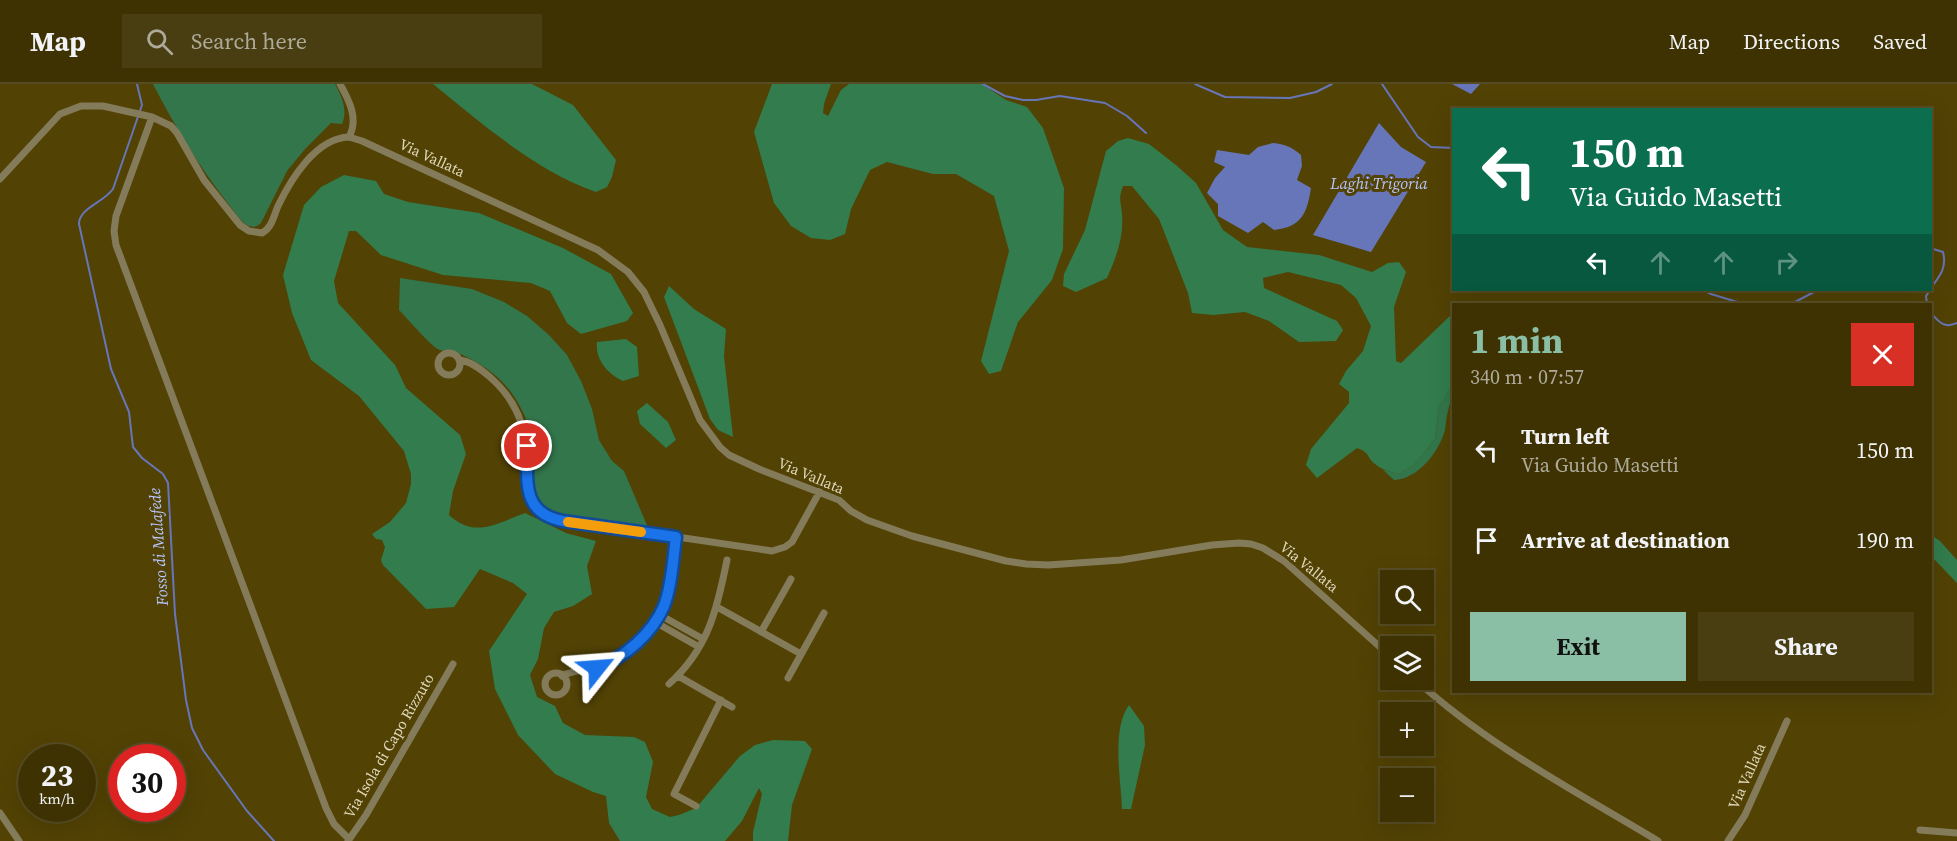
<!DOCTYPE html>
<meta charset="utf-8">
<style>
:root{--surface:#3e3203;--page:#493e12;--text:#f1f3f6;--muted:#adaa9a;--line:#574d25;--accent:#8abfa5}
body{margin:0;font-family:"Source Serif 4",serif;background:var(--page);color:var(--text);height:100vh;display:flex;flex-direction:column;font-size:22px;white-space:nowrap}
*{box-sizing:border-box;margin:0}
p{font-size:20px;color:var(--muted)}
.icon{flex:none;width:33px;height:33px;fill:none;stroke:currentColor;stroke-width:2;stroke-linecap:round;stroke-linejoin:round}
.map{position:relative;flex:1;overflow:hidden}
.drawer{position:absolute;left:1452px;top:219px;width:480px;height:390px;display:flex;flex-direction:column;background:var(--surface);border-radius:0px;box-shadow:0 6px 24px #0002,0 0 0 2px var(--line)}
.drawer>*{flex:none}
.guide{position:absolute;left:1452px;top:24px;width:480px;height:183px;border-radius:0px;box-shadow:0 6px 24px #0002,0 0 0 2px var(--line);background:#0b6e4f;color:#fff;overflow:hidden}
.buttons{position:absolute;left:1380px;top:486px;display:grid;gap:12px}
.buttons a{display:grid;place-items:center;width:54px;height:54px;border-radius:0px;background:var(--surface);box-shadow:0 6px 24px #0002,0 0 0 2px var(--line);font-size:30px}
.speed{position:absolute;left:18px;top:660px;display:flex;gap:12px;font-size:30px;font-weight:700;text-align:center}
.speed>*{display:grid;place-content:center;width:78px;height:78px;border-radius:50%;background:var(--surface);box-shadow:0 6px 24px #0002,0 0 0 2px var(--line);line-height:1}
.speed small{font-size:15px;font-weight:400}
.speed .limit{border:9px solid #d22;background:#fff;color:#111}
.pin{position:absolute;display:grid;place-items:center;width:51px;height:51px;color:#fff;margin:-26px;border:3px solid #fff;border-radius:50%;box-shadow:0 2px 6px #0007}
.me{position:absolute;width:66px;margin:-33px;rotate:62deg;stroke-linejoin:round;filter:drop-shadow(0 0 4px #0008)}
.turn{display:flex;align-items:center;gap:21px;height:126px;padding:0 18px;font-size:27px}
.turn .icon{width:78px;height:78px;stroke-width:2.5}
.turn b{display:block;font-size:42px;line-height:51px}
.lanes{display:flex;align-items:center;height:57px;padding:0 18px;background:#0003;justify-content:center;gap:30px;direction:ltr}
.lanes .off{opacity:.35}
.round{display:grid;place-items:center;flex:none;width:63px;height:63px;border-radius:0px;background:var(--page)}
.headline{display:flex;align-items:center;justify-content:space-between;height:102px;padding:0 18px}
h1{font-size:36px;font-weight:700;line-height:45px;color:var(--accent)}
.action{display:flex;gap:12px;margin-top:auto;padding:12px 18px}
.action a{flex:1;height:69px;border-radius:0px;background:var(--accent);color:#111;font-size:24px;font-weight:700;line-height:69px;text-align:center}
.action a+a{background:var(--page);color:var(--text)}
ul{padding:0;list-style:none}
li{display:flex;align-items:center;gap:18px;height:90px;padding:0 18px}
li div{flex:1}
li b{display:block;font-size:22px}
li em{font-style:normal}
header{display:flex;align-items:center;gap:36px;box-sizing:border-box;height:84px;padding:0 30px;background:var(--surface);border-bottom:2px solid var(--line)}
header strong{font-size:28px}
nav{display:flex;gap:33px;margin-inline-start:auto;font-size:21px}
.search{width:420px;height:54px;background:var(--page);display:flex;align-items:center;gap:15px;box-sizing:border-box;padding:0 21px;border-radius:0px;color:var(--muted);font-size:22px}
.map>svg:first-child{display:block}
.green{fill:#33764b}
.forest{fill:#327c4d}
.water{fill:#6776b9}
.lines{fill:none;stroke-linecap:round;stroke-linejoin:round}
.stream{stroke:#6776b9;stroke-width:2}
.street{stroke:#847b5b;stroke-width:7}
.route-casing{stroke:#114b97;stroke-width:15}
.route{stroke:#1a73e8;stroke-width:10}
.slow{stroke:#f59e0b;stroke-width:10}
.labels{text-anchor:middle;stroke-width:6;stroke-linejoin:round;paint-order:stroke}
.street-label{font-size:15px;fill:#e1d8bc;stroke:#524204}
.water-label{font-size:16px;font-style:italic;fill:#b6c5fd;stroke:#524204}
</style>
<header>
<strong>Map</strong>
<div class="search"><svg class="icon" aria-label="search" viewBox="0 0 24 24"><circle cx="10" cy="10" r="6"/><path d="M15 15l6 6"/></svg>Search here</div>
<nav><a>Map</a><a>Directions</a><a>Saved</a></nav>
</header>
<div class="map">
<svg width="1957" height="757" viewBox="0 0 1957 757">
<rect width="100%" height="100%" fill="#524204"/>
<!-- green -->
<path class="green" d="M 153,0 L 335,0 C 342,13 348,26 342,40 L 331,39 L 305,65 L 287,87 L 261,139 C 258,142 254,144 249,142 C 241,139 235,128 230,122 C 200,84 175,43 153,0 Z
M 400,194 L 472,205 L 504,218 L 527,232 L 549,251 L 567,271 L 581,297 L 592,325 L 599,356 L 612,377 L 624,387 L 649,446 L 554,430 C 525,418 535,390 534,366 C 533,351 526,332 518,319 C 504,294 481,278 455,268 C 450,266 443,268 438,265 C 431,262 406,233 399,226 Z
M 1453,300 C 1453,310 1450,318 1448,327 C 1446,334 1446,340 1445,346 C 1439,368 1418,395 1394,396 L 1383,386 L 1399,390 L 1414,381 L 1435,355 L 1439,323 Z"/>
<!-- forest -->
<path class="forest" d="M 433,0 L 532,0 L 573,21 L 616,76 L 612,93 L 607,103 L 596,108 C 534,86 484,41 433,0 Z
M 772,0 L 831,0 L 824,20 L 823,29 L 828,32 L 841,6 L 849,0 L 982,0 L 1006,16 L 1027,23 L 1043,44 L 1064,104 L 1063,165 L 1052,196 L 1018,238 L 1001,287 L 989,290 L 981,277 L 1009,167 L 994,112 L 956,90 L 933,90 L 887,78 L 870,86 L 851,125 L 845,150 L 830,156 L 811,154 L 791,142 L 774,119 L 754,48 Z
M 1128,54 L 1149,60 L 1176,81 L 1196,99 L 1223,146 L 1247,163 L 1319,171 L 1372,188 L 1388,179 L 1399,178 L 1406,188 L 1394,223 L 1396,277 L 1401,279 L 1453,229 L 1453,300 L 1439,323 L 1435,355 L 1414,381 L 1399,390 C 1390,388 1382,386 1375,380 C 1366,373 1371,369 1357,364 L 1317,394 L 1306,381 L 1311,365 L 1349,319 L 1349,308 L 1339,300 L 1346,287 L 1363,267 L 1371,242 L 1356,214 L 1341,201 L 1288,188 L 1263,194 L 1264,204 L 1337,237 L 1343,246 L 1336,257 L 1299,258 L 1269,237 L 1245,228 L 1213,231 L 1192,229 L 1188,209 L 1159,135 L 1132,102 L 1123,102 C 1118,116 1121,117 1122,130 C 1124,153 1116,174 1107,194 L 1076,208 L 1063,202 L 1064,190 L 1085,146 L 1106,67 L 1118,57 Z
M 344,91 L 376,97 L 384,110 L 408,118 L 479,129 L 563,164 L 611,190 L 633,229 L 627,237 L 581,250 L 567,239 L 550,207 L 531,199 L 443,191 L 381,171 L 356,147 L 349,147 L 334,197 L 338,219 L 395,281 L 406,304 L 460,351 L 466,370 L 453,407 L 449,431 C 475,455 497,439 525,429 L 566,449 L 596,457 L 587,482 L 592,510 L 573,522 L 554,528 L 544,544 L 538,575 L 530,591 L 537,613 L 555,622 L 563,639 L 585,651 L 634,653 L 645,658 L 653,678 L 646,713 L 652,725 L 670,733 L 679,731 L 696,724 L 740,672 L 755,661 L 773,656 L 805,657 L 812,665 L 792,721 L 788,757 L 753,757 L 753,748 L 762,710 L 759,704 L 742,737 L 725,757 L 620,757 L 609,739 L 606,712 L 593,708 L 555,690 L 518,651 L 495,605 L 489,567 L 527,510 L 513,499 L 480,485 L 454,523 L 426,525 L 383,481 L 381,476 L 385,463 L 382,456 L 376,455 L 372,450 L 390,438 L 406,419 L 411,400 L 411,390 L 404,367 L 359,312 L 311,276 L 292,229 L 283,191 L 304,121 L 321,103 Z
M 669,202 L 694,225 L 726,245 L 724,272 L 733,353 L 718,346 L 710,335 L 664,213 Z
M 626,255 L 637,263 L 639,292 L 623,297 C 608,290 595,276 597,258 Z
M 647,319 L 668,338 L 676,356 L 666,364 L 640,340 L 637,327 Z
M 1931,451 L 1940,457 L 1957,476 L 1957,499 L 1931,472 Z
M 1129,621 L 1144,642 L 1145,661 L 1131,725 L 1122,725 C 1121,695 1111,646 1129,621 Z"/>
<!-- water -->
<path class="water" d="M 1452,0 L 1480,0 L 1471,10 Z
M 1379,39 L 1401,63 L 1426,78 L 1371,168 L 1313,151 Z
M 1273,59 C 1285,60 1292,63 1301,71 L 1302,82 L 1297,96 L 1311,104 C 1307,129 1302,143 1274,146 L 1263,138 L 1248,149 L 1218,132 L 1218,120 L 1207,109 L 1215,94 L 1225,83 L 1214,78 L 1217,66 L 1249,71 L 1258,63 Z"/>
<g class="lines">
<!-- stream -->
<path class="stream" d="M 137,0 L 142,21 L 113,105 C 103,119 79,124 79,140 L 111,285 L 129,328 L 133,363 L 142,374 L 163,390 L 168,399 L 175,530 L 186,616 L 192,644 L 203,666 L 247,727 L 274,757
M 983,0 L 1005,12 L 1023,16 L 1036,16 L 1060,12 L 1105,19 L 1127,32 L 1146,49
M 1195,0 L 1225,13 L 1290,14 L 1316,8 L 1332,0
M 1382,0 L 1418,53 L 1431,63 L 1454,64
M 1930,164 L 1943,168 C 1947,184 1940,192 1930,205
M 1703,206 L 1711,210 L 1744,220
M 1791,220 L 1818,206
M 1927,220 L 1926,212 L 1930,206
M 1930,228 C 1939,238 1944,245 1957,239"/>
<!-- street -->
<path class="street" d="M 152,33 L 116,132 L 114,147 L 116,161 L 326,724 L 334,740 L 349,755
M 349,53 L 362,57 L 598,166 L 628,188 L 644,208 L 660,241 L 700,336 L 720,363 L 729,371 L 759,385 L 839,416 L 851,427 L 867,436 L 912,452 L 1006,477 L 1026,480 L 1048,481 L 1121,476 L 1212,461 L 1239,459 L 1251,460 L 1263,464 L 1284,477 L 1390,572
M 0,95 L 60,30 L 81,22 L 103,22 L 152,33 L 171,42 L 177,49 L 204,96 L 240,141 L 249,147 L 262,149 C 272,144 274,131 278,122 C 291,95 316,54 349,53 C 359,35 349,16 340,0
M438 280a11 11 0 1 1 22 0a11 11 0 1 1-22 0Z
M 459,276 C 471,277 482,286 491,294 C 509,310 521,331 525,354 C 531,386 515,419 555,435 L 772,467 L 785,463 L 792,458 L 820,407
M 717,523 L 801,570
M 660,531 L 703,555
M 655,538 L 699,563
M 761,548 L 791,495
M545 600a11 11 0 1 1 22 0a11 11 0 1 1-22 0Z
M 562,592 C 574,585 589,587 602,582 C 628,571 654,548 664,521 C 672,500 673,475 676,453
M 678,592 L 732,623
M 788,594 L 824,529
M 1416,596 C 1487,661 1575,707 1658,757
M 669,600 C 708,565 717,526 727,476
M 696,722 L 674,710 L 721,616
M 0,729 L 19,757
M 1920,746 L 1957,749
M 348,757 L 366,731 L 453,580
M 1728,757 L 1745,731 L 1787,637"/>
</g>
<g class="lines">
<defs>
<path id="route" d="M 527,362 C 528,395 520,429 563,437 L 676,453 C 673,475 672,501 664,522 C 652,550 625,573 597,584"/>
</defs>
<!-- route casing -->
<use href="#route" class="route-casing"/>
<!-- route -->
<use href="#route" class="route"/>
<!-- slow -->
<path class="slow" d="M 568,438 L 641,448"/>
</g>
<g class="labels">
<!-- street labels -->
<g class="street-label">
<text transform="translate(432 74) rotate(25)" y="5">Via Vallata</text>
<text transform="translate(811 392) rotate(23)" y="5">Via Vallata</text>
<text transform="translate(1309 483) rotate(39)" y="5">Via Vallata</text>
<text transform="translate(389 662) rotate(-60)" y="5">Via Isola di Capo Rizzuto</text>
<text transform="translate(1747 692) rotate(-66)" y="5">Via Vallata</text>
</g>
<!-- water labels -->
<g class="water-label">
<text x="1379" y="105">Laghi Trigoria</text>
<text transform="translate(158 463) rotate(-94)" y="6">Fosso di Malafede</text>
</g>
</g>
</svg>
<div class="buttons">
<a><svg class="icon" aria-label="search" viewBox="0 0 24 24"><circle cx="10" cy="10" r="6"/><path d="M15 15l6 6"/></svg></a>
<a><svg class="icon" aria-label="layers" viewBox="0 0 24 24"><path d="M12 4l9 5-9 5-9-5zM3 14l9 5 9-5"/></svg></a>
<a>+</a>
<a>−</a>
</div>
<div class="speed"><div>23<small>km/h</small></div><div class="limit">30</div></div>
<div class="pin" style="left:527px;top:362px;background:#d93025"><svg class="icon" aria-label="arrive" viewBox="0 0 24 24"><path d="M6 21V4h12l-3 4 3 4H6"/></svg></div>
<svg class="me" style="left:597px;top:584px" viewBox="-20 -20 40 40"><path d="M0-17L14 15 0 8-14 15z" fill="#1a73e8" stroke="#fff" stroke-width="4"/></svg>
<div class="guide">
<div class="turn"><svg class="icon" aria-label="left" viewBox="0 0 24 24"><path d="M17 20v-9H6M10 6l-5 5 5 5"/></svg><div><b>150 m</b>Via Guido Masetti</div></div>
<div class="lanes"><svg class="icon" aria-label="left" viewBox="0 0 24 24"><path d="M17 20v-9H6M10 6l-5 5 5 5"/></svg><svg class="icon off" aria-label="ahead" viewBox="0 0 24 24"><path d="M12 20V5M6 11l6-6 6 6"/></svg><svg class="icon off" aria-label="ahead" viewBox="0 0 24 24"><path d="M12 20V5M6 11l6-6 6 6"/></svg><svg class="icon off" aria-label="right" viewBox="0 0 24 24"><path d="M7 20v-9h11M14 6l5 5-5 5"/></svg></div>
</div>
<section class="drawer">
<div class="headline"><div><h1>1 min</h1><p>340 m · 07:57</p></div><a class="round" style="background:#d93025;color:#fff"><svg class="icon" aria-label="close" viewBox="0 0 24 24"><path d="M6 6l12 12M18 6L6 18"/></svg></a></div>
<ul>
<li><svg class="icon" aria-label="left" viewBox="0 0 24 24"><path d="M17 20v-9H6M10 6l-5 5 5 5"/></svg><div><b>Turn left</b><p>Via Guido Masetti</p></div><em>150 m</em></li>
<li><svg class="icon" aria-label="arrive" viewBox="0 0 24 24"><path d="M6 21V4h12l-3 4 3 4H6"/></svg><div><b>Arrive at destination</b></div><em>190 m</em></li>
</ul>
<div class="action"><a>Exit</a><a>Share</a></div>
</section>
</div>
